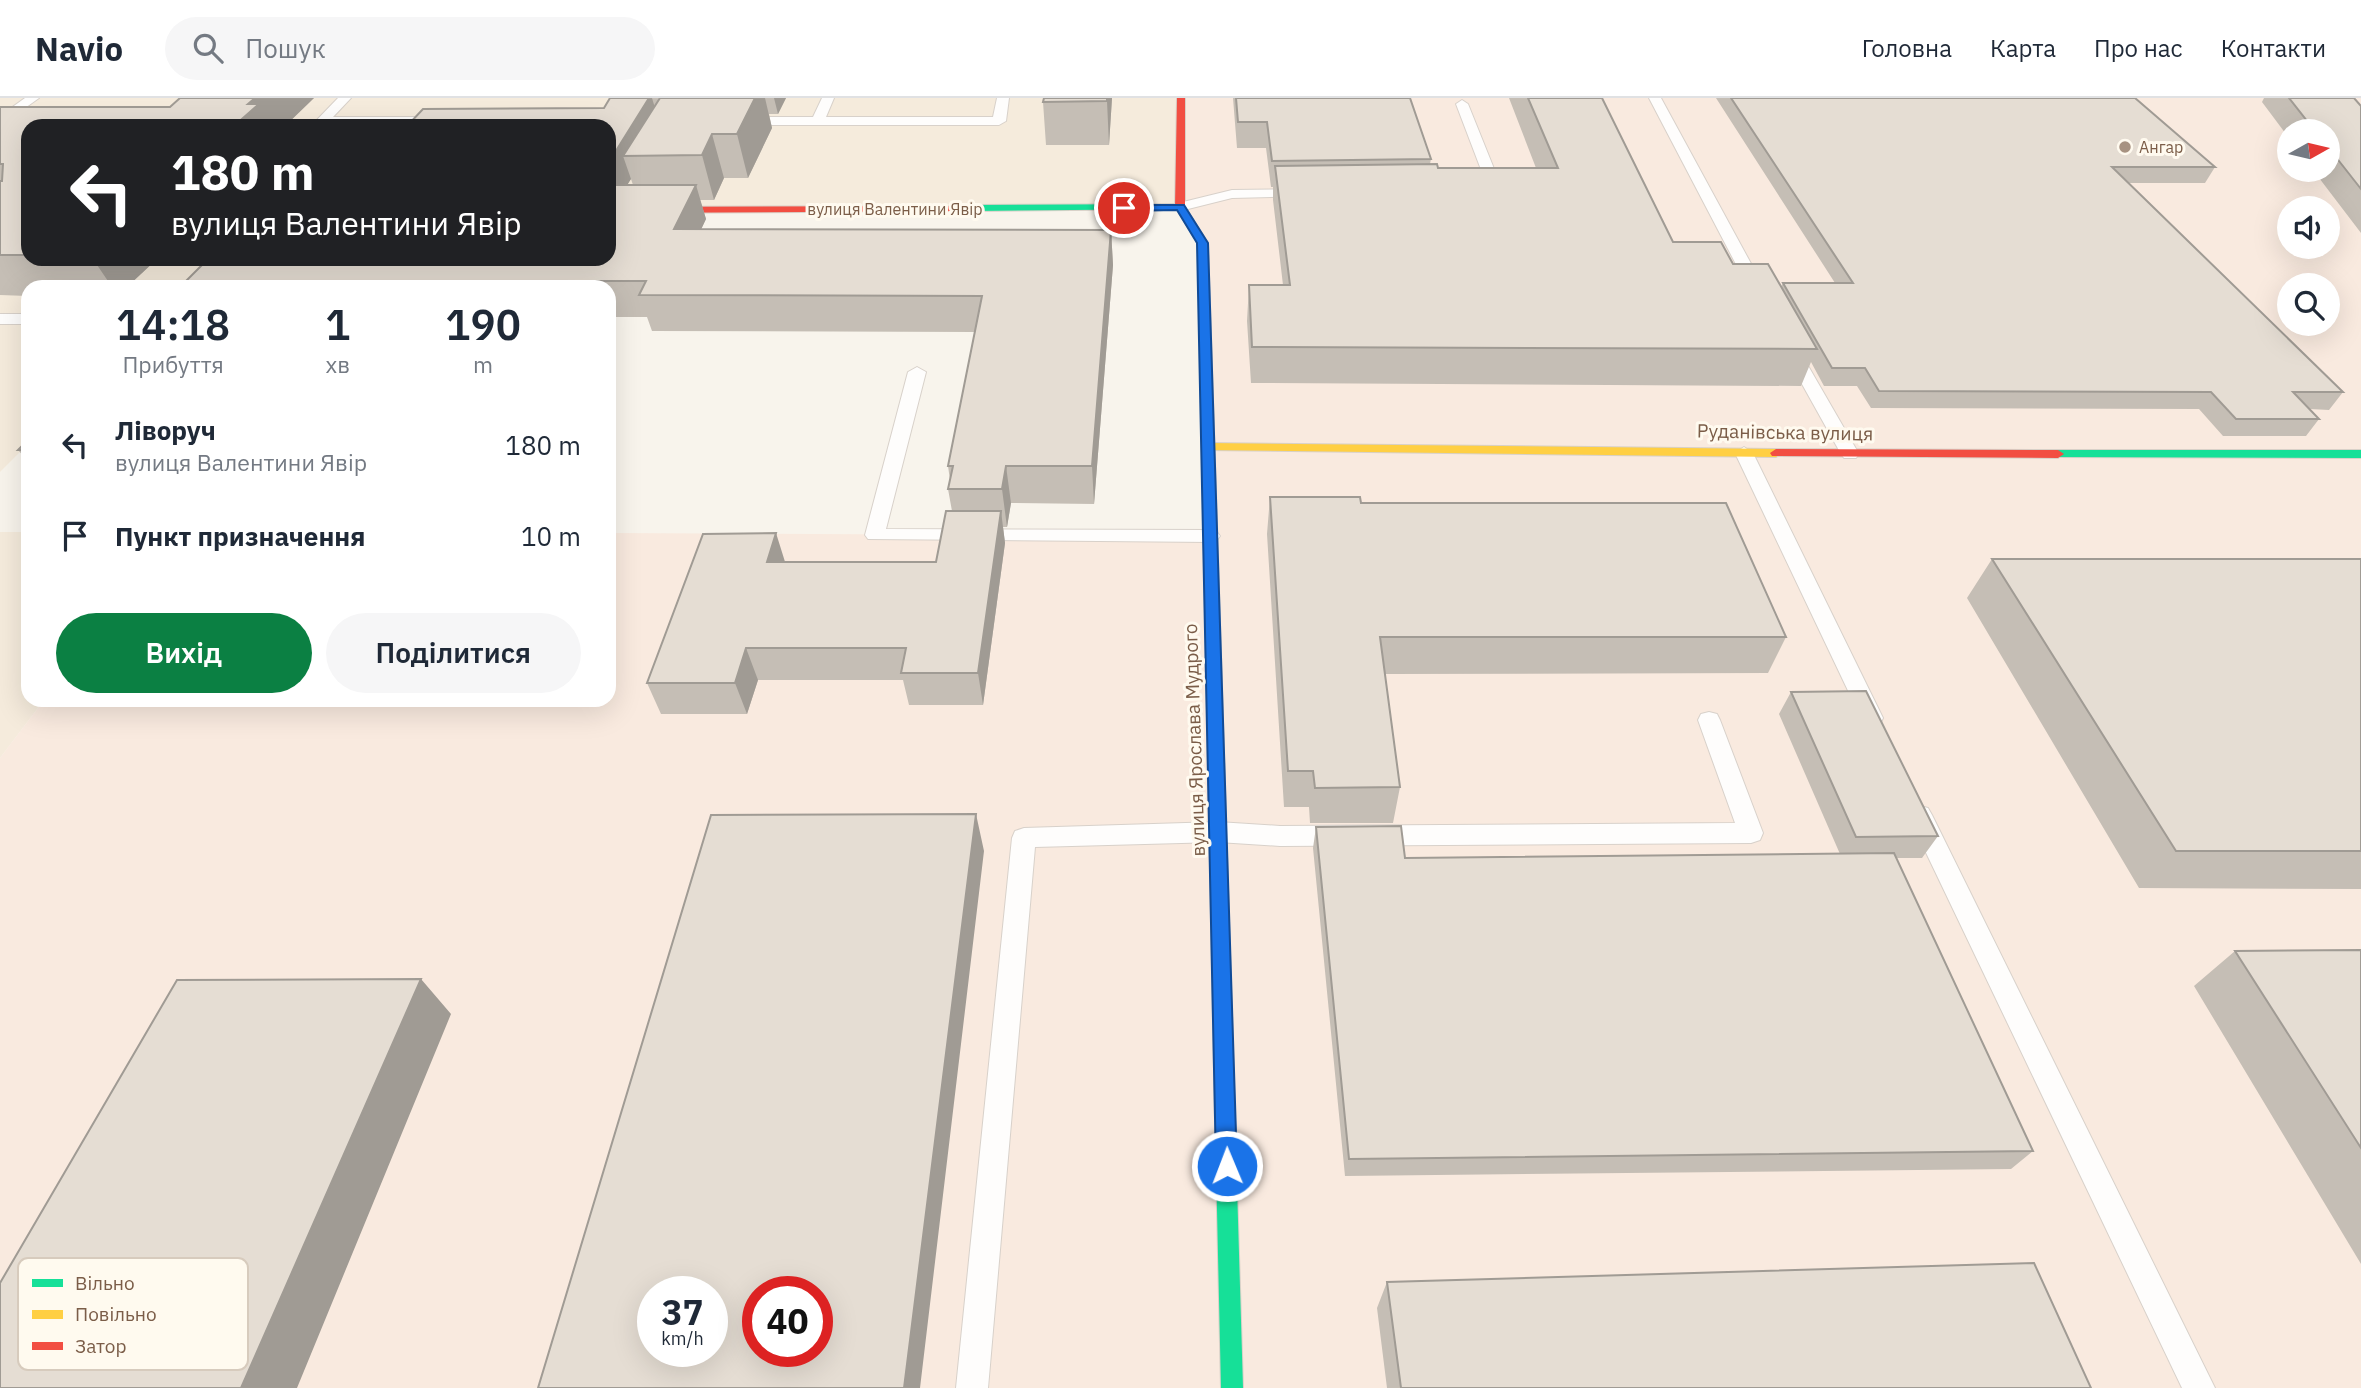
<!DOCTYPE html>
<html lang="uk">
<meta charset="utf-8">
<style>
:root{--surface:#fff;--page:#f6f6f7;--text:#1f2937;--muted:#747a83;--line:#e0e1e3;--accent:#0b8043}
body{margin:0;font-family:"IBM Plex Sans",sans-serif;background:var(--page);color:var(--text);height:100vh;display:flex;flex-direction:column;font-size:26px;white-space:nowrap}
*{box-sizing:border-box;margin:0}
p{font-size:23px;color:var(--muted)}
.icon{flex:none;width:38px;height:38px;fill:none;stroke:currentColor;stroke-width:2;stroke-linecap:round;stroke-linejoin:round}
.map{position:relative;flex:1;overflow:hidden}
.panel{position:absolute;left:21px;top:182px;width:595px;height:427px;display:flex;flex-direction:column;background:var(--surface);border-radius:21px;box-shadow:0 7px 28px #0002}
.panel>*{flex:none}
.hud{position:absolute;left:21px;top:21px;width:595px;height:147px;border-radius:21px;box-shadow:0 7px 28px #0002;background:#202124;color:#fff;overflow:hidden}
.needle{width:46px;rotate:82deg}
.tools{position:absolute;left:2277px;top:21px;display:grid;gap:14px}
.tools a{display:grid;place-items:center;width:63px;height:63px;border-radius:50%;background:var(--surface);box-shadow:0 7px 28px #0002;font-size:35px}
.speed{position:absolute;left:637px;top:1178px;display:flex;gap:14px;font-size:35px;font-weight:700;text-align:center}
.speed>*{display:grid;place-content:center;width:91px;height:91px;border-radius:50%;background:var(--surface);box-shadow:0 7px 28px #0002;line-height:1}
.speed small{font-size:18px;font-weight:400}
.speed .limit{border:10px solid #d22;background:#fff;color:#111}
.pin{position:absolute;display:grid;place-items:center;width:60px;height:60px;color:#fff;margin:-30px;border:4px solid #fff;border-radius:50%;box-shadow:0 2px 7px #0007}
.me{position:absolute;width:77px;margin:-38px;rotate:359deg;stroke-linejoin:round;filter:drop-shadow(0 0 5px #0008)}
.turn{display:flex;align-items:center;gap:24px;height:147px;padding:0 35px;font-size:32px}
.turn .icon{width:91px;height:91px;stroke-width:2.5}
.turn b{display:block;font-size:49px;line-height:60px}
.eta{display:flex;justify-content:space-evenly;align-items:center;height:119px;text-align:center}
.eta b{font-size:42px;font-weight:600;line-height:49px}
.cta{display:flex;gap:14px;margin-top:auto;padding:14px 35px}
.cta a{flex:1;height:80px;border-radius:42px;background:var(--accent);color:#fff;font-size:28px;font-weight:600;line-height:80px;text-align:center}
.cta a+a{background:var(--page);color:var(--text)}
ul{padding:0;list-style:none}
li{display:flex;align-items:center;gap:21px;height:91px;padding:0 35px}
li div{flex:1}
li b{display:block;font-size:26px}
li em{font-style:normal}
header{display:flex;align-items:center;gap:42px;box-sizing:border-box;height:98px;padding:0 35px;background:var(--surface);border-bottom:2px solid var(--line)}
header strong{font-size:33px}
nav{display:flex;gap:38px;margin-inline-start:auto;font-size:24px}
.search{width:490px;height:63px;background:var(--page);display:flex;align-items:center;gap:18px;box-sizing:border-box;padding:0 24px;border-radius:38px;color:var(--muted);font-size:26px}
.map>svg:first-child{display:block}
.residential{fill:#f5ebdc}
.commercial{fill:#f9eadf;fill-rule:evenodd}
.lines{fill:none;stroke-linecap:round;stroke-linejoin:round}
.lane-casing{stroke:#d8d1ca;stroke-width:2}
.fast-casing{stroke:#d8d1c8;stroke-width:2}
.slow-casing{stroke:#d8d1c8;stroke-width:2}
.jam-casing{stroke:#d8d1c8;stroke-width:2}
.lane{fill:#fefdfc;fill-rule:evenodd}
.fast{fill:#16e098;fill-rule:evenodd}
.slow{fill:#ffcf43;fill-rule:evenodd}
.jam{fill:#f24e42;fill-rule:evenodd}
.wall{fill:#c5beb5;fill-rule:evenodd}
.shaded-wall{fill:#a09b94}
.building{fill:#e5ddd3;stroke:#a09b94;stroke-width:2;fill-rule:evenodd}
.route{fill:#1a73e8;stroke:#114b97;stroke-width:2}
.poi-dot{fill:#a79281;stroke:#fffaef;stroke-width:2.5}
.labels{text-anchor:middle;stroke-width:6;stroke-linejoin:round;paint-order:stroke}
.far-poi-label{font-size:16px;fill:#7b5d48;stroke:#fffaef;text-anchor:start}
.far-street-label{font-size:16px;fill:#7b5d48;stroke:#fffaef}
.street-label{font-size:19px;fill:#7b5d48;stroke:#fffaef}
.key{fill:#fffaef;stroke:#d7cbbd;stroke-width:2}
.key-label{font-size:19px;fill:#7b5d48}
</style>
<header>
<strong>Navio</strong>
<div class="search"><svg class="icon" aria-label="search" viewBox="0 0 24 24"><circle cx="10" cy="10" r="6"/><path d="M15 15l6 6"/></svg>Пошук</div>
<nav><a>Головна</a><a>Карта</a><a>Про нас</a><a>Контакти</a></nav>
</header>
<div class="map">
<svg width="2361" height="1290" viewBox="0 0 2361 1290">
<rect width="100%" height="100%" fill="#f8f4ec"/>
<!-- residential -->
<path class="residential" d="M 0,0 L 1181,0 L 1180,109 L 609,112 L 609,28 L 28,28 L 28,161 L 215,161 L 187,189 L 28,189 L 28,346 L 0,374 Z
M 0,434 L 28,434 L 28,602 L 44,602 L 0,660 Z"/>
<!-- commercial -->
<path class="commercial" d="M 1181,0 L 2361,0 L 2361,1290 L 0,1290 L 0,660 L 44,602 L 609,602 L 609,435 L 1210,438 L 1203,145 L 1180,109 ZM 2289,33 L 2328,33 L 2328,72 L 2289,72 ZM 2289,110 L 2328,110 L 2328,149 L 2289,149 ZM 2289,187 L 2328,187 L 2328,226 L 2289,226 ZM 653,1194 L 712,1194 L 712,1253 L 653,1253 ZM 758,1194 L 817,1194 L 817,1253 L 758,1253 Z"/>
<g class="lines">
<defs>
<path id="lane" d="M 25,0 L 39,0 L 0,28 L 0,18 Z
M 338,0 L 351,0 L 333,19 L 441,19 L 448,23 L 441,27 L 311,28 Z
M 822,0 L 834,0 L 826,19 L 993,19 L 997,0 L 1009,0 L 1006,23 L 999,27 L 741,27 L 734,23 L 741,19 L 813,19 Z
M 1649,0 L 1661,0 L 1767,195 L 1765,198 L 1759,200 L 1751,195 Z
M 1462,2 L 1468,6 L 1503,93 L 1501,96 L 1491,97 L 1484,93 L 1488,90 L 1456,6 Z
M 1303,91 L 1308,92 L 1308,98 L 1232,100 L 1180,113 L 1173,109 L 1175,106 L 1232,92 Z
M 0,216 L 28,216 L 28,226 L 0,226 Z
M 1791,247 L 1799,252 L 1859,356 L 1856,360 L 1844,360 L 1841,356 L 1783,252 Z
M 917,269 L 926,274 L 886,431 L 1210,432 L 1217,434 L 1220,438 L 1217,442 L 1210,444 L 868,441 L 865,437 L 908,274 Z
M 1744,349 L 1753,355 L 1883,620 L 1880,626 L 1872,628 L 1864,626 L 1861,620 L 1735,355 Z
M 1709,614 L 1717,616 L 1720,622 L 1763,735 L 1760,742 L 1751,745 L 1280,748 L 1218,744 L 1035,749 L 988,1290 L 956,1290 L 1012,740 L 1015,733 L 1024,730 L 1218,724 L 1280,728 L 1735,725 L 1698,622 L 1701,616 Z
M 1920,708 L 1928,710 L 1932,717 L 2215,1290 L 2182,1290 L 1908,717 L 1912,710 Z"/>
<path id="fast" d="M 1180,106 L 1184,107 L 1184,111 L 974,113 L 969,110 L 974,107 Z
M 2058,352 L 2361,352 L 2361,360 L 2054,359 L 2054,353 Z
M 1225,1013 L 1232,1015 L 1235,1022 L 1243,1290 L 1221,1290 L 1215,1022 L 1218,1015 Z"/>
<path id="slow" d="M 1208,345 L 1776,351 L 1782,355 L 1776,359 L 1204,352 L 1202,349 Z
M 1211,454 L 1218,459 L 1235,1022 L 1232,1029 L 1225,1031 L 1218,1029 L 1215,1022 L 1204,459 Z"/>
<path id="jam" d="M 1177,0 L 1185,0 L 1185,109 L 1208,145 L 1218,459 L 1211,464 L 1204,459 L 1198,145 L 1175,109 Z
M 978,108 L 979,110 L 974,113 L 609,115 L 609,109 Z
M 1776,351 L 2058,352 L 2064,356 L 2058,360 L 1772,358 L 1770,355 Z"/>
</defs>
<!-- lane casing -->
<use href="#lane" class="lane-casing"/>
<!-- fast casing -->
<use href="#fast" class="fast-casing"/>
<!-- slow casing -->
<use href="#slow" class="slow-casing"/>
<!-- jam casing -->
<use href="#jam" class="jam-casing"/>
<!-- lane -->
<use href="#lane" class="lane"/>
<!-- fast -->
<use href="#fast" class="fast"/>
<!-- slow -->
<use href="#slow" class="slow"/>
<!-- jam -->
<use href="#jam" class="jam"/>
</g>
<!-- wall -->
<path class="wall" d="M 314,0 L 285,28 L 28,28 L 28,161 L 157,161 L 127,189 L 28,189 L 28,198 L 0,197 L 0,9 L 170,9 Z
M 610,0 L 786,0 L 778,16 L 769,16 L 772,30 L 748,80 L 724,80 L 714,102 L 700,102 L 706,121 L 701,131 L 1111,132 L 1113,167 L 1094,406 L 1011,405 L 1007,429 L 1003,429 L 1005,445 L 983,607 L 909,607 L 903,582 L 758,582 L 747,616 L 661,616 L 647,585 L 785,464 L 936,464 L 952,413 L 948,391 L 950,382 L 948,368 L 975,234 L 652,233 L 647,219 L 609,219 L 609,189 L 180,189 L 609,161 L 609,28 ZM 631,81 L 633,87 L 627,87 L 629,83 Z
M 1112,0 L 1109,47 L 1046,47 L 1043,4 Z
M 1233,0 L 1410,0 L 1431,61 L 1430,66 L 1438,70 L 1536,70 L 1509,0 L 1602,0 L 1673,144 L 1733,166 L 1781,189 L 1783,185 L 1835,185 L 1716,0 L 2135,0 L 2215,69 L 2205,85 L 2129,85 L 2343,294 L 2329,312 L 2310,311 L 2319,321 L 2306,338 L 2223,338 L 2199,311 L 1871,310 L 1857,288 L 1824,288 L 1811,264 L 1801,288 L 1251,285 L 1247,223 L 1249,187 L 1283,187 L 1273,102 L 1273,89 L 1271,89 L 1266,50 L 1237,50 Z
M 2264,0 L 2354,0 L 2361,8 L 2361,135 L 2313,72 L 2328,72 L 2328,33 L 2289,33 L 2289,40 L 2262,4 Z
M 28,342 L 28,363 L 18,352 Z
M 1270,399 L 1361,405 L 1786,539 L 1768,575 L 1385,576 L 1400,689 L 1393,725 L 1310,725 L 1309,709 L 1284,709 L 1267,436 Z
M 1992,461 L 2361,461 L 2361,791 L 2139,790 L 1967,500 Z
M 1791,594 L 1938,738 L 1922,760 L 1896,760 L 2033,1053 L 2011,1071 L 1345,1078 L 1313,750 L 1316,729 L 1405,760 L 1840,756 L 1779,616 Z
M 2361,852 L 2361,1166 L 2194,888 L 2235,853 Z
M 1387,1184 L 2091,1290 L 1387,1290 L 1377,1210 Z"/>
<!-- shaded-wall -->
<path class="shaded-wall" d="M 255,0 L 314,0 L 285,28 L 234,28 L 248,6 Z
M 649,0 L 652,0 L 661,30 L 623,58 L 631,81 L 618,102 L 609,77 L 609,64 Z
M 755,0 L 765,0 L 772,30 L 748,80 L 737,36 Z
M 774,0 L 786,0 L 778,16 Z
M 1107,0 L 1112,0 L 1109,47 L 1107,3 Z
M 712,36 L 724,80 L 714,102 L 702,57 Z
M 696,87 L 706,121 L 685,166 L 674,131 Z
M 1111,132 L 1113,167 L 1094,406 L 1092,368 Z
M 93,161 L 157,161 L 127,189 L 112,189 Z
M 486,183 L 489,189 L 482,189 Z
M 1006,368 L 1011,405 L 1007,429 L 1002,391 Z
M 1001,413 L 1005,445 L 983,607 L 978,575 Z
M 776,435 L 786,467 L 767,464 Z
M 746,550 L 758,582 L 747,616 L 735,585 Z
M 976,716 L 984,753 L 920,1290 L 904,1290 Z
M 421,881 L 451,916 L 297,1290 L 241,1290 Z"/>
<!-- building -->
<path class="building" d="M 180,0 L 255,0 L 248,6 L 259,6 L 234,28 L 28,28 L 28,157 L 0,157 L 0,83 L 2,83 L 3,66 L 0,66 L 0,9 L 170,9 Z
M 610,0 L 649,0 L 609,64 L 609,28 L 407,28 L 423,11 L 604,10 Z
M 660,0 L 755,0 L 737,36 L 712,36 L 702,57 L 623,58 Z
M 1044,0 L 1107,0 L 1107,3 L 1043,4 Z
M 1236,0 L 1410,0 L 1431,61 L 1272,63 L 1267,24 L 1238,24 Z
M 1528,0 L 1602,0 L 1673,144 L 1721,144 L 1733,166 L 1768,166 L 1817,251 L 1252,249 L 1249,187 L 1290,187 L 1275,68 L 1437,66 L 1438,70 L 1558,70 Z
M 1731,0 L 2135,0 L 2215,69 L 2112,69 L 2343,294 L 2293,294 L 2319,321 L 2236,321 L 2211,294 L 1879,293 L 1865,270 L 1832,270 L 1783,185 L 1853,185 Z
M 2289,0 L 2354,0 L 2361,8 L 2361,91 L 2328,49 L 2328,33 L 2315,33 Z
M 609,87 L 696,87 L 674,131 L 1111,132 L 1092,368 L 1006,368 L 1002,391 L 948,391 L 953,368 L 948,368 L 982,198 L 639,197 L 646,183 L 486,183 L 482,189 L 180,189 L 208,161 L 609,161 Z
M 28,342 L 28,352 L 18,352 Z
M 1270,399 L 1360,399 L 1361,405 L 1726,405 L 1786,539 L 1380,539 L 1400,689 L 1315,690 L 1313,673 L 1288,673 Z
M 946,413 L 1001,413 L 978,575 L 901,575 L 906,550 L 746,550 L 735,585 L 647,585 L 703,436 L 776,435 L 767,464 L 936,464 Z
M 1992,461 L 2361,461 L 2361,753 L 2176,753 Z
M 1866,593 L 1938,738 L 1856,739 L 1791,594 Z
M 976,716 L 904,1290 L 538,1290 L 711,717 ZM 653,1194 L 712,1194 L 712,1253 L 653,1253 ZM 758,1194 L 817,1194 L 817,1253 L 758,1253 Z
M 1401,728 L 1405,760 L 1894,755 L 2033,1053 L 1349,1061 L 1316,729 Z
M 2361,852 L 2361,1050 L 2235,853 Z
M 421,881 L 241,1290 L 0,1290 L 0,1185 L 177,882 Z
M 2034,1165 L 2091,1290 L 1401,1290 L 1387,1184 Z"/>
<!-- route -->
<path class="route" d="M 1121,107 L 1184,107 L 1208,145 L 1237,1068 L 1234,1075 L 1227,1078 L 1219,1075 L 1216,1068 L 1197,145 L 1177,112 L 1124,113 L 1121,112 Z"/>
<!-- markers -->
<circle class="poi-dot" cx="2125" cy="49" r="7"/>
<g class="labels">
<!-- far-poi labels -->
<g class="far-poi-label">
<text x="2139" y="55">Ангар</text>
</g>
<!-- far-street labels -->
<g class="far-street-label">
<text x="895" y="117">вулиця Валентини Явір</text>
</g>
<!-- street labels -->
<g class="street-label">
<text transform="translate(1785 334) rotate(1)" y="7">Руданівська вулиця</text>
<text transform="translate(1194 642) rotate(-92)" y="7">вулиця Ярослава Мудрого</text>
</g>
</g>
<!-- legend -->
<rect x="18" y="1160" width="230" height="112" rx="10" class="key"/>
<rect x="32" y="1181" width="31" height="8" fill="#16e098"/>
<rect x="32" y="1212" width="31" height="9" fill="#ffcf43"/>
<rect x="32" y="1244" width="31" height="8" fill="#f24e42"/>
<g class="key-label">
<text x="75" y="1192">Вільно</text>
<text x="75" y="1223">Повільно</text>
<text x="75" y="1255">Затор</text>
</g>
</svg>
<div class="tools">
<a><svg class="needle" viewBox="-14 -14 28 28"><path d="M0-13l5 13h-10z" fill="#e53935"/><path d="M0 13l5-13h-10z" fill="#747a83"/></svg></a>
<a><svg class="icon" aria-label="sound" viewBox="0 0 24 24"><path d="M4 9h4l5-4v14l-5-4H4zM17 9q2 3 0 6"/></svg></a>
<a><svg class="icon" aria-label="search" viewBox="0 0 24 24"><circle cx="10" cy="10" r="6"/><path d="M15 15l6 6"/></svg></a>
</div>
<div class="speed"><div>37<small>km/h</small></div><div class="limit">40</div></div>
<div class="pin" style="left:1124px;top:110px;background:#d93025"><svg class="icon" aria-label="arrive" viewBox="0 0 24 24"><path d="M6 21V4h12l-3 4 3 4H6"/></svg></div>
<svg class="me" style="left:1227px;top:1068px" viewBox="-20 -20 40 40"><circle r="17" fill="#1a73e8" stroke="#fff" stroke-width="3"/><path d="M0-11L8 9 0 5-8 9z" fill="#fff"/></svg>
<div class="hud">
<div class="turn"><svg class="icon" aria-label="left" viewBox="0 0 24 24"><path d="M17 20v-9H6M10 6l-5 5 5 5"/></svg><div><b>180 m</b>вулиця Валентини Явір</div></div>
</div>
<section class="panel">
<div class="eta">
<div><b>14:18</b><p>Прибуття</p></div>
<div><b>1</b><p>хв</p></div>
<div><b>190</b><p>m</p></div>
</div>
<ul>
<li><svg class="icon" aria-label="left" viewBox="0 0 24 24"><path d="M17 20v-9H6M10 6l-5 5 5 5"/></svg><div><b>Ліворуч</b><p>вулиця Валентини Явір</p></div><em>180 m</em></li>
<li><svg class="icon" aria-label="arrive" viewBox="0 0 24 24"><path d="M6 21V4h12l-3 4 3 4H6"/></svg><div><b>Пункт призначення</b></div><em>10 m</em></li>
</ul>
<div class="cta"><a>Вихід</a><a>Поділитися</a></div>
</section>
</div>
